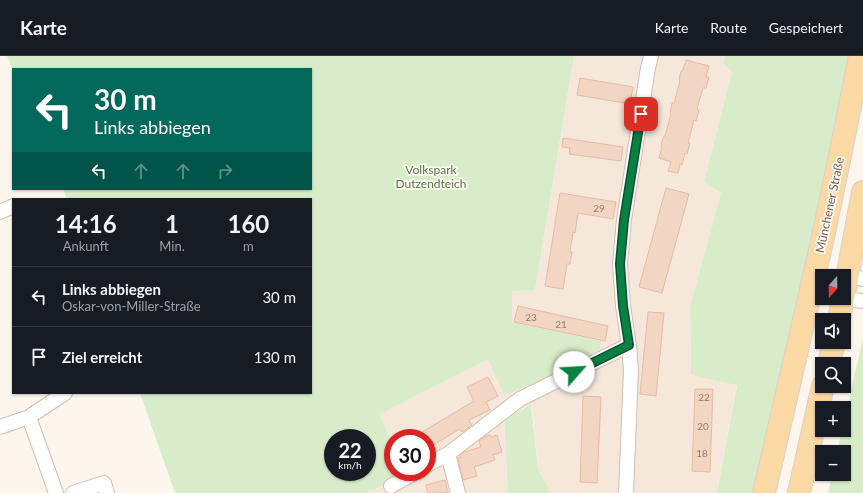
<!DOCTYPE html>
<html lang="de">
<meta charset="utf-8">
<style>
:root{--surface:#171b24;--page:#20242c;--text:#f1f3f6;--muted:#9ea1a6;--line:#363941}
body{margin:0;font-family:Lato,sans-serif;background:var(--page);color:var(--text);height:100vh;display:flex;flex-direction:column;font-size:15px;white-space:nowrap}
*{box-sizing:border-box;margin:0}
p{font-size:13px;color:var(--muted)}
.icon{flex:none;width:22px;height:22px;fill:none;stroke:currentColor;stroke-width:2;stroke-linecap:round;stroke-linejoin:round}
.map{position:relative;flex:1;overflow:hidden}
.sheet{position:absolute;left:12px;top:142px;width:300px;height:196px;display:flex;flex-direction:column;background:var(--surface);border-radius:0px;box-shadow:0 1px 3px #0004}
.sheet>*{flex:none}
.hud{position:absolute;left:12px;top:12px;width:300px;height:122px;border-radius:0px;box-shadow:0 1px 3px #0004;background:#00695c;color:#fff;overflow:hidden}
.needle{width:26px;rotate:200deg}
.fabs{position:absolute;left:815px;top:213px;display:grid;gap:8px}
.fabs a{display:grid;place-items:center;width:36px;height:36px;border-radius:0px;background:var(--surface);box-shadow:0 1px 3px #0004;font-size:20px}
.speed{position:absolute;left:324px;top:373px;display:flex;gap:8px;font-size:20px;font-weight:700;text-align:center}
.speed>*{display:grid;place-content:center;width:52px;height:52px;border-radius:50%;background:var(--surface);box-shadow:0 1px 3px #0004;line-height:1}
.speed small{font-size:10px;font-weight:400}
.speed .limit{border:6px solid #d22;background:#fff;color:#111}
.pin{position:absolute;display:grid;place-items:center;width:34px;height:34px;color:#fff;margin:-17px;border-radius:8px;box-shadow:0 2px 6px #0006}
.me{position:absolute;width:44px;margin:-22px;rotate:64deg;stroke-linejoin:round;filter:drop-shadow(0 0 3px #0008)}
.turn{display:flex;align-items:center;gap:14px;height:84px;padding:0 16px;font-size:18px}
.turn .icon{width:52px;height:52px;stroke-width:2.5}
.turn b{display:block;font-size:28px;line-height:34px}
.lanes{display:flex;align-items:center;height:38px;padding:0 16px;background:#0003;justify-content:center;gap:20px;direction:ltr}
.lanes .off{opacity:.35}
.eta{display:flex;justify-content:space-evenly;align-items:center;height:68px;text-align:center}
.eta b{font-size:24px;font-weight:700;line-height:28px}
ul{padding:0;list-style:none}
li{display:flex;align-items:center;gap:12px;height:60px;padding:0 16px;border-top:1px solid var(--line)}
li div{flex:1}
li b{display:block;font-size:15px}
li em{font-style:normal}
header{display:flex;align-items:center;gap:24px;box-sizing:border-box;height:56px;padding:0 20px;background:var(--surface);border-bottom:1px solid var(--line)}
header strong{font-size:19px}
nav{display:flex;gap:22px;margin-inline-start:auto;font-size:14px}
.map>svg:first-child{display:block}
.residential{fill:#f5e8da}
.green{fill:#d8ecc9;fill-rule:evenodd}
.building{fill:#f3d5c3;stroke:#e6bba3}
.lines{fill:none;stroke-linecap:round;stroke-linejoin:round}
.street-casing{stroke:#d1beb0;stroke-width:16}
.primary-casing{stroke:#dad1cd;stroke-width:24}
.street{stroke:#fff;stroke-width:14}
.primary{stroke:#fbd9a5;stroke-width:22}
.route-casing{stroke:#07532c;stroke-width:10}
.route{stroke:#0b8043;stroke-width:7}
.labels{text-anchor:middle;stroke-width:3.5;stroke-linejoin:round;paint-order:stroke}
.number-label{font-size:10px;fill:#987a6a}
.park-label{font-size:12px;fill:#537a41;stroke:#fffaf3}
.street-label{font-size:12px;fill:#7a5c4d;stroke:#fffaf3}
</style>
<header>
<strong>Karte</strong>
<nav><a>Karte</a><a>Route</a><a>Gespeichert</a></nav>
</header>
<div class="map">
<svg width="863" height="437" viewBox="0 0 863 437">
<rect width="100%" height="100%" fill="#fdf6ec"/>
<!-- residential -->
<path class="residential" d="M 574,0 L 725,0 L 723,7 L 732,16 L 704,126 L 721,137 L 690,251 L 691,319 L 737,328 L 717,437 L 551,437 L 538,413 L 532,350 L 504,363 L 508,437 L 364,437 L 405,421 L 403,416 L 427,416 L 427,382 L 393,382 L 393,392 L 380,358 L 489,302 L 601,285 L 512,266 L 512,235 L 535,234 Z"/>
<!-- green -->
<path class="green" d="M 7,0 L 574,0 L 535,234 L 512,235 L 512,266 L 601,285 L 599,301 L 504,339 L 488,303 L 380,358 L 393,392 L 393,416 L 403,416 L 405,421 L 364,437 L 175,437 L 140,337 L 311,337 L 311,143 L 67,143 L 63,133 L 311,133 L 311,13 L 13,14 ZM 333,382 L 367,382 L 367,416 L 333,416 Z
M 725,0 L 854,0 L 755,437 L 717,437 L 737,329 L 691,319 L 690,251 L 721,137 L 704,126 L 732,16 L 723,7 Z
M 863,282 L 863,437 L 828,437 L 832,418 L 844,418 L 844,396 L 837,396 L 842,374 L 844,374 L 844,365 Z
M 531,349 L 538,413 L 551,437 L 508,437 L 504,363 Z"/>
<!-- building -->
<path class="building" d="M 686,4 L 709,10 L 706,21 L 709,21 L 706,32 L 703,32 L 697,53 L 699,54 L 696,65 L 694,64 L 688,87 L 690,87 L 687,98 L 685,97 L 682,109 L 680,108 L 678,117 L 668,115 L 671,106 L 659,102 L 662,91 L 661,91 L 662,85 L 664,80 L 665,80 L 671,58 L 670,57 L 672,47 L 674,47 L 680,25 L 679,25 L 680,19 L 682,14 L 683,14 Z
M 580,22 L 633,31 L 630,48 L 577,39 Z
M 563,82 L 623,91 L 621,105 L 569,98 L 570,92 L 562,91 Z
M 666,132 L 689,138 L 662,237 L 639,231 Z
M 560,137 L 616,146 L 613,163 L 578,157 L 575,177 L 573,176 L 570,196 L 572,196 L 570,208 L 567,208 L 563,233 L 545,230 Z
M 518,250 L 608,270 L 605,285 L 514,266 Z
M 648,256 L 664,257 L 656,340 L 640,338 Z
M 488,321 L 498,340 L 486,346 L 490,354 L 469,364 L 472,369 L 462,376 L 460,373 L 427,393 L 427,382 L 412,382 L 474,345 L 467,331 Z
M 695,333 L 713,333 L 710,416 L 692,415 Z
M 583,340 L 601,341 L 597,427 L 580,426 Z
M 490,379 L 491,381 L 497,379 L 502,396 L 493,399 L 495,404 L 474,411 L 477,420 L 463,424 L 458,402 L 461,401 L 460,399 L 464,396 L 481,391 L 479,385 L 486,380 Z
M 445,424 L 448,437 L 428,437 L 426,429 Z"/>
<g class="lines">
<defs>
<path id="street" d="M 0,156 L 13,150
M 844,220 L 848,220 L 863,223
M 841,242 L 843,243 L 863,245
M 0,371 L 29,361
M 448,398 L 458,437
M 427,409 L 448,398 L 520,343 L 629,289
M 391,430 L 416,416
M 56,437 L 29,361 L 65,337
M 73,437 L 104,427 L 107,437
M 626,437 L 631,314 L 629,289 L 623,250 L 620,208 L 624,164 L 648,12 L 651,0"/>
<path id="primary" d="M 844,238 L 863,136
M 839,264 L 843,242
M 829,308 L 834,286
M 764,437 L 822,186 L 842,90 L 860,0
M 799,437 L 823,330"/>
</defs>
<!-- street casing -->
<use href="#street" class="street-casing"/>
<!-- primary casing -->
<use href="#primary" class="primary-casing"/>
<!-- street -->
<use href="#street" class="street"/>
<!-- primary -->
<use href="#primary" class="primary"/>
</g>
<g class="lines">
<defs>
<path id="route" d="M 574,316 L 629,289 L 623,250 L 620,208 L 624,164 L 641,58"/>
</defs>
<!-- route casing -->
<use href="#route" class="route-casing"/>
<!-- route -->
<use href="#route" class="route"/>
</g>
<g class="labels">
<!-- number labels -->
<g class="number-label">
<text x="599" y="156">29</text>
<text x="531" y="265">23</text>
<text x="561" y="272">21</text>
<text x="704" y="345">22</text>
<text x="703" y="374">20</text>
<text x="702" y="401">18</text>
</g>
<!-- park labels -->
<g class="park-label">
<text x="431" y="118">Volkspark<tspan x="431" dy="14">Dutzendteich</tspan></text>
</g>
<!-- street labels -->
<g class="street-label">
<text transform="translate(830 149) rotate(-78)" y="4">Münchener Straße</text>
</g>
</g>
</svg>
<div class="fabs">
<a><svg class="needle" viewBox="-14 -14 28 28"><path d="M0-13l5 13h-10z" fill="#e53935"/><path d="M0 13l5-13h-10z" fill="#9ea1a6"/></svg></a>
<a><svg class="icon" aria-label="sound" viewBox="0 0 24 24"><path d="M4 9h4l5-4v14l-5-4H4zM17 9q2 3 0 6"/></svg></a>
<a><svg class="icon" aria-label="search" viewBox="0 0 24 24"><circle cx="10" cy="10" r="6"/><path d="M15 15l6 6"/></svg></a>
<a>+</a>
<a>−</a>
</div>
<div class="speed"><div>22<small>km/h</small></div><div class="limit">30</div></div>
<div class="pin" style="left:641px;top:58px;background:#d93025"><svg class="icon" aria-label="arrive" viewBox="0 0 24 24"><path d="M6 21V4h12l-3 4 3 4H6"/></svg></div>
<svg class="me" style="left:574px;top:316px" viewBox="-20 -20 40 40"><circle r="19" fill="#fff"/><path d="M0-13L10 11 0 6-10 11z" fill="#0b8043"/></svg>
<div class="hud">
<div class="turn"><svg class="icon" aria-label="left" viewBox="0 0 24 24"><path d="M17 20v-9H6M10 6l-5 5 5 5"/></svg><div><b>30 m</b>Links abbiegen</div></div>
<div class="lanes"><svg class="icon" aria-label="left" viewBox="0 0 24 24"><path d="M17 20v-9H6M10 6l-5 5 5 5"/></svg><svg class="icon off" aria-label="ahead" viewBox="0 0 24 24"><path d="M12 20V5M6 11l6-6 6 6"/></svg><svg class="icon off" aria-label="ahead" viewBox="0 0 24 24"><path d="M12 20V5M6 11l6-6 6 6"/></svg><svg class="icon off" aria-label="right" viewBox="0 0 24 24"><path d="M7 20v-9h11M14 6l5 5-5 5"/></svg></div>
</div>
<section class="sheet">
<div class="eta">
<div><b>14:16</b><p>Ankunft</p></div>
<div><b>1</b><p>Min.</p></div>
<div><b>160</b><p>m</p></div>
</div>
<ul>
<li><svg class="icon" aria-label="left" viewBox="0 0 24 24"><path d="M17 20v-9H6M10 6l-5 5 5 5"/></svg><div><b>Links abbiegen</b><p>Oskar-von-Miller-Straße</p></div><em>30 m</em></li>
<li><svg class="icon" aria-label="arrive" viewBox="0 0 24 24"><path d="M6 21V4h12l-3 4 3 4H6"/></svg><div><b>Ziel erreicht</b></div><em>130 m</em></li>
</ul>
</section>
</div>
